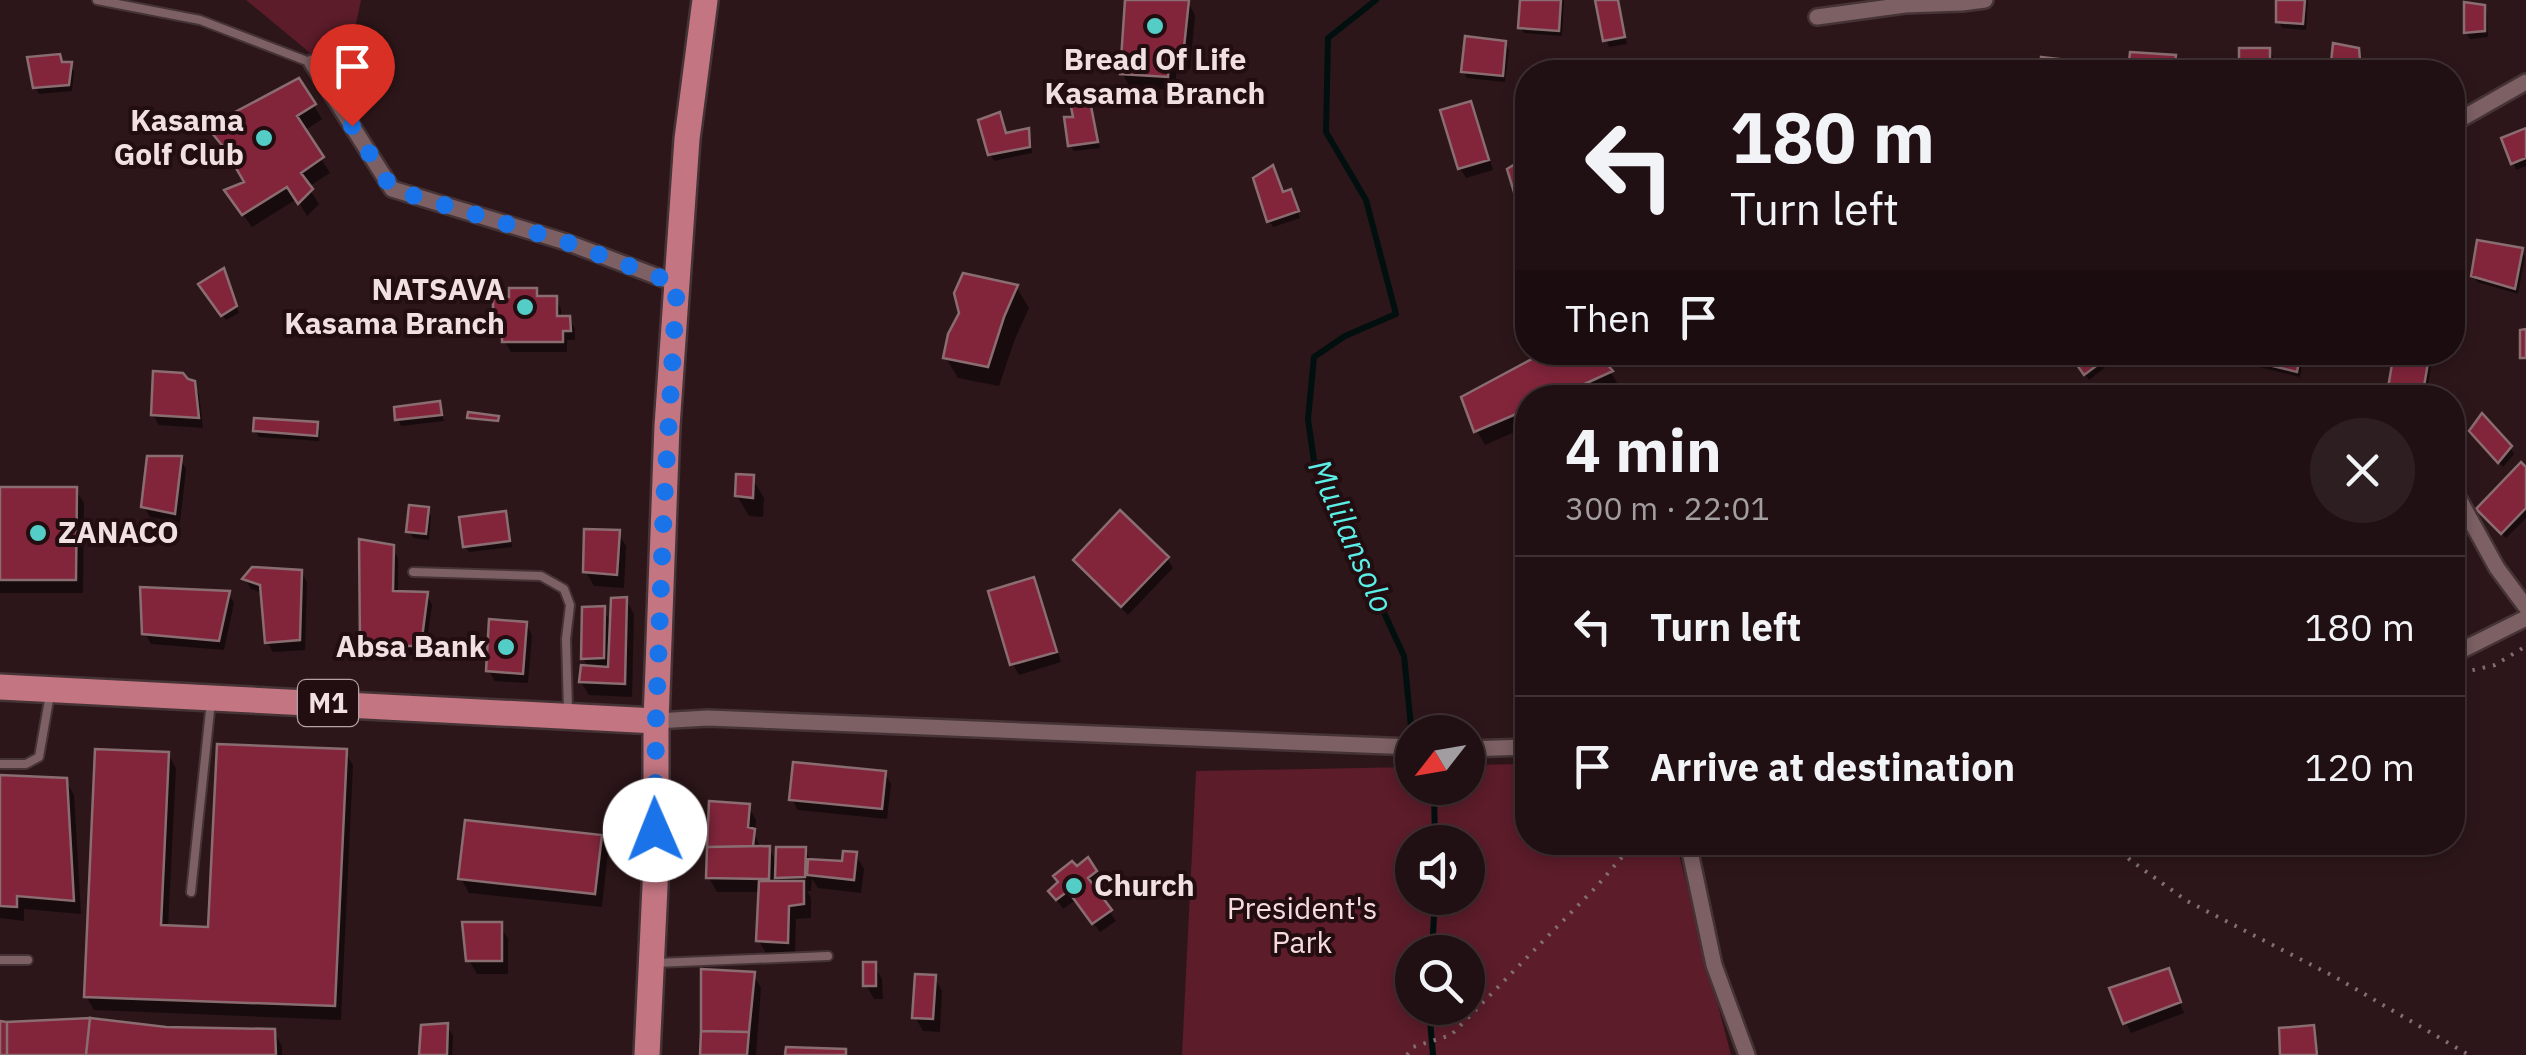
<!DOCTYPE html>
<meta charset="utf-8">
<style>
:root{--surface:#211013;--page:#2d1e21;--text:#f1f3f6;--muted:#a29da0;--line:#3e3033}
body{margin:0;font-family:"IBM Plex Sans",sans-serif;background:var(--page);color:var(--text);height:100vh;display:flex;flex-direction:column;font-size:38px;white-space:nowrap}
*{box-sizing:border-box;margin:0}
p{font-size:32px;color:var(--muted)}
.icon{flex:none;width:55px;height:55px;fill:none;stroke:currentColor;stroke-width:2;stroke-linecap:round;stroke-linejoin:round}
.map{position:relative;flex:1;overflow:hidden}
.drawer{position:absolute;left:1515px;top:385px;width:950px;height:470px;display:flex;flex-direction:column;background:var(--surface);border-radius:40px;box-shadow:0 5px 15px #0003,0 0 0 2px var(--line)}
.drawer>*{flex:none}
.guide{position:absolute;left:1515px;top:60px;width:950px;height:305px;border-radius:40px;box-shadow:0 5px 15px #0003,0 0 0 2px var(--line);background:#211013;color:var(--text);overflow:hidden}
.needle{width:65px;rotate:239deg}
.controls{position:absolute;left:1395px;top:715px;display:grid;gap:20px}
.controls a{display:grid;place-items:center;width:90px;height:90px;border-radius:50%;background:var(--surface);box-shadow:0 5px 15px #0003,0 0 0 2px var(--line);font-size:50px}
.pin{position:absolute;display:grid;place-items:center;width:85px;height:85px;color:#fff;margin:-102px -42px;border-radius:50% 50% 50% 0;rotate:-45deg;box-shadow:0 0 10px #0007}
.pin .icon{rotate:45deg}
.me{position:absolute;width:110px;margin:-55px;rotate:359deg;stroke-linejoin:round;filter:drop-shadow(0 0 8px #0008)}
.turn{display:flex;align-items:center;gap:35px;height:210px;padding:0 50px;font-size:45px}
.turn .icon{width:130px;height:130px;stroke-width:2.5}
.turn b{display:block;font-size:70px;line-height:85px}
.then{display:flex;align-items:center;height:95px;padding:0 50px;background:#0003;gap:20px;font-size:38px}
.round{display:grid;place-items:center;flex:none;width:105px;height:105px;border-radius:52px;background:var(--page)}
.headline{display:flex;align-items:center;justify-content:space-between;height:170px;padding:0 50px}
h1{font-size:60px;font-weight:700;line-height:75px}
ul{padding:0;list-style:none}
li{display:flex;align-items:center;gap:30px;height:140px;padding:0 50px;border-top:2px solid var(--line)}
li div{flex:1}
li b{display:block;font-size:38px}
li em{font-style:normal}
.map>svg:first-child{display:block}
.green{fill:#5c1c2a;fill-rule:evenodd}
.shadow{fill:#0007}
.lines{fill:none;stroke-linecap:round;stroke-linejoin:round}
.stream{stroke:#01100f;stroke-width:6}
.building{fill:#82253b;stroke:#8a6d71;stroke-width:2.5}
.lane-casing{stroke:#453336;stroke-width:12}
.street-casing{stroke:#453336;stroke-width:20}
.primary-casing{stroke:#453336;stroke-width:30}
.path{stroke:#826f71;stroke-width:4;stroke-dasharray:2.5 8;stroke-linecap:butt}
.lane{stroke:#7c6063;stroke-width:8}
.street{stroke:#7c6063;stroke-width:15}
.primary{stroke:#c37682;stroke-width:25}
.route{stroke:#1a73e8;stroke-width:18;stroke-dasharray:0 32.4}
.poi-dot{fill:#54cdc7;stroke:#220d10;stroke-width:4}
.labels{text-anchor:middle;stroke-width:8;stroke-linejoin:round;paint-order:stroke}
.shield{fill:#220d10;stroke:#b3a1a3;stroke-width:2.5}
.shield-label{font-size:28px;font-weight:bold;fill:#f1e0e2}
.poi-label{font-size:30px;font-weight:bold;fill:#f1e0e2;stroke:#220d10;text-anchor:end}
.park-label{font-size:30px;fill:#f6dadd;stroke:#220d10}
.water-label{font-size:32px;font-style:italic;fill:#5aeee7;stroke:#220d10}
</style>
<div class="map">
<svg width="2526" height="1055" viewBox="0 0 2526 1055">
<rect width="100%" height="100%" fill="#2c1619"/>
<!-- green -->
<path class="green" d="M 246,0 L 361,0 L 344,81 Z
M 1527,764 L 1528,842 L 1676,843 L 1731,1055 L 1182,1055 L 1196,771 L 1412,767 L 1412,788 L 1468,788 L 1468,765 ZM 1412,842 L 1468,842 L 1468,898 L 1412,898 ZM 1412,952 L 1468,952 L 1468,1008 L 1412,1008 Z"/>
<!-- shadow -->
<path class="shadow" d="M 1128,0 L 1187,1 L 1195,15 L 1190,70 L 1177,65 L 1175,90 L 1130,87 L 1122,73 Z
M 1522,0 L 1564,0 L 1562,36 L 1524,33 L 1520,27 Z
M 1598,0 L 1618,0 L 1627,44 L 1609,47 L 1606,40 Z
M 2278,0 L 2308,0 L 2306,30 L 2282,28 L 2278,21 Z
M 2483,7 L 2487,13 L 2488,37 L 2470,39 L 2466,33 Z
M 1505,43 L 1509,50 L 1505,82 L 1467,78 L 1463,71 Z
M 2269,50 L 2273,57 L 2272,72 L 2241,72 L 2241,51 Z
M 2132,54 L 2174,57 L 2178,64 L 2177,72 L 2131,72 Z
M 62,64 L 70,65 L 74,71 L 72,91 L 39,94 L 35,87 Z
M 299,81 L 322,119 L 304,131 L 330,173 L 308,187 L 319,204 L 307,216 L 297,199 L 252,227 L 235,204 L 248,183 L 218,141 Z
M 1087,94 L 1090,100 L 1100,148 L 1074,151 L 1070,145 L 1076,119 Z
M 1470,104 L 1476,114 L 1493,170 L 1466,178 L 1460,168 Z
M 999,115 L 1006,136 L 1027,131 L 1031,137 L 1032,153 L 994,161 L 990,154 Z
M 2526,131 L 2526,166 L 2516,170 L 2504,140 Z
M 1528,159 L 1528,209 L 1525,211 L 1519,201 L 1510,170 Z
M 1283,194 L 1294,198 L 1300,218 L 1273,227 L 1269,221 Z
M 2521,251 L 2525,257 L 2518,294 L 2477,282 L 2474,275 Z
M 226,277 L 239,313 L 226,320 L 205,291 Z
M 1017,288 L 1029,308 L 1015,339 L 999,386 L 958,378 L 946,358 Z
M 535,290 L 540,298 L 555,298 L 561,308 L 561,319 L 569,319 L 575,329 L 575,340 L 567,340 L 567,352 L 511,352 L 505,342 L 505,330 L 501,330 L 496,320 L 511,300 Z
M 1593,352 L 1611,373 L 1619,386 L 1593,398 L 1528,398 L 1528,426 L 1485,445 L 1477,431 L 1464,398 Z
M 2070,352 L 2100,352 L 2108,365 L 2089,380 Z
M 2235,352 L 2304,352 L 2300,377 L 2239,362 Z
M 2427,359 L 2431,366 L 2426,398 L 2392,398 L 2390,394 Z
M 193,383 L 199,394 L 203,428 L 159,425 L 153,415 Z
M 439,404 L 444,421 L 401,426 L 398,419 Z
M 2452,411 L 2465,427 L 2452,437 Z
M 316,425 L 320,431 L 319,441 L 259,437 L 255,430 Z
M 2476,438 L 2510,447 L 2514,454 L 2503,467 Z
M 180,459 L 186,469 L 180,523 L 150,517 L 144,507 Z
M 2526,471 L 2526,518 L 2506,538 L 2483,516 Z
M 752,478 L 764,498 L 763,517 L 749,516 L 737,496 Z
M 75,489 L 84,503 L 83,593 L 0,593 L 0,490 Z
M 427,509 L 431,516 L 429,540 L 413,538 L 409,531 Z
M 505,514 L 509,520 L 512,547 L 469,552 L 465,546 Z
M 2452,525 L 2459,536 L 2452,544 Z
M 618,533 L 626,546 L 624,588 L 594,586 L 586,572 Z
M 392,548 L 398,558 L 398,594 L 427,595 L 432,605 L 425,655 L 369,656 L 363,646 Z
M 1167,558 L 1173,568 L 1128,615 L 1082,570 L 1076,560 Z
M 301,572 L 307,582 L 305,650 L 273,652 L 267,642 L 263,593 L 251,589 L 245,579 Z
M 1033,580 L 1039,590 L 1061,662 L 1019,675 L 1013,664 L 991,593 Z
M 228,593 L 234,603 L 224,650 L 151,644 L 145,633 Z
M 626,600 L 634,614 L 632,697 L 589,695 L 581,682 L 589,668 L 583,658 L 603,609 L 612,625 Z
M 526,624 L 532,635 L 528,683 L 495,681 L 489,671 Z
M 345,752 L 353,765 L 341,1020 L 94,1010 L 86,996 L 168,754 L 176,768 L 168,928 L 211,930 Z
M 885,773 L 891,784 L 887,819 L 798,810 L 792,800 Z
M 0,778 L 66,781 L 74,795 L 81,914 L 24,909 L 24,921 L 0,918 Z
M 711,804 L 748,806 L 756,820 L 755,835 L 761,849 L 769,849 L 778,864 L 805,850 L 811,861 L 845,864 L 856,855 L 864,869 L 861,893 L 818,888 L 812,879 L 811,891 L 807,891 L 811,898 L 811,918 L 796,919 L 795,956 L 767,955 L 759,941 L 761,892 L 717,892 L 709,878 Z
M 600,838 L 608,852 L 602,907 L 469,893 L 461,879 Z
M 2295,842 L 2336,842 L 2336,846 L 2297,846 Z
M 1088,861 L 1101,883 L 1093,888 L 1116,921 L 1100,932 L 1076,900 L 1063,909 L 1051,891 Z
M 500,925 L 508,939 L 508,974 L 477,974 L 469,960 Z
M 874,965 L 882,979 L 883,999 L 874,999 L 866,985 Z
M 2168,971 L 2184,1013 L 2131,1033 L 2126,1023 Z
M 753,974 L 761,988 L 756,1055 L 702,1055 Z
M 934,977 L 942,991 L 940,1032 L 923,1031 L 915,1017 Z
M 0,1024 L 274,1032 L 282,1046 L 282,1055 L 0,1055 Z
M 447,1026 L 453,1036 L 452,1055 L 422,1055 Z"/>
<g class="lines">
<!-- stream -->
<path class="stream" d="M 1376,0 L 1328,38 L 1326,132 L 1366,200 L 1396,314 L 1345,336 L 1314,357 L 1308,419 L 1314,461 L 1404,656 L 1412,737
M 1432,788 L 1434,793 L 1435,842
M 1432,952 L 1435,898
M 1429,1008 L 1433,1055"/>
</g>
<!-- building -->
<path class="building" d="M 1125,0 L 1189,0 L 1183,57 L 1170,53 L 1168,77 L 1120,74 Z
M 1520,0 L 1561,0 L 1559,31 L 1518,28 Z
M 1595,0 L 1618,0 L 1625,37 L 1603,41 Z
M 2276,0 L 2305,0 L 2303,24 L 2276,22 Z
M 2464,2 L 2485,5 L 2485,31 L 2464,33 Z
M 1465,36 L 1506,41 L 1503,76 L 1461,72 Z
M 2333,43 L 2359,48 L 2361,72 L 2330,72 Z
M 2239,48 L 2270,48 L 2270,72 L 2239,72 Z
M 2130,52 L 2176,55 L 2174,72 L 2128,72 Z
M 60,54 L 62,62 L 72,62 L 69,85 L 33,88 L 27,57 Z
M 2041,57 L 2087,62 L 2086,72 L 2040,72 Z
M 2405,60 L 2438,67 L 2438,72 L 2407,72 Z
M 299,78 L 316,104 L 297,116 L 324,157 L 301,173 L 313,189 L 298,204 L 287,187 L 242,215 L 224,190 L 244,182 L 225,149 L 207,127 Z
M 1088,91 L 1098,142 L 1068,146 L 1064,117 L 1073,117 L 1069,97 Z
M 1471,101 L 1489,160 L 1458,169 L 1440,110 Z
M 1000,112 L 1006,133 L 1029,128 L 1030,147 L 988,155 L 978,120 Z
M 2526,128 L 2526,158 L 2511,164 L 2501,138 Z
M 1528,156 L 1528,195 L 1517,202 L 1507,169 Z
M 1273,165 L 1283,192 L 1291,189 L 1299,211 L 1267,222 L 1253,178 Z
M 2477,240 L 2523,248 L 2515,289 L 2471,276 Z
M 224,268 L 237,306 L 221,316 L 198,284 Z
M 963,273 L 1018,285 L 1004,317 L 988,367 L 943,358 L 948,334 L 959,313 L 954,293 Z
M 509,288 L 537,288 L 537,296 L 557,296 L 557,316 L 570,316 L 571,331 L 563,331 L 563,342 L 502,342 L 502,320 L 493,320 L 493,297 L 509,297 Z
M 2526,329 L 2526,358 L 2520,358 L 2520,330 Z
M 1545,352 L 1596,352 L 1613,371 L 1554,398 L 1528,398 L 1528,409 L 1474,432 L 1461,397 Z
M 2068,352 L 2103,352 L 2107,358 L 2084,375 Z
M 2233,352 L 2301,352 L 2297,372 L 2232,356 Z
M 2394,352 L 2415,352 L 2429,357 L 2422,398 L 2401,398 L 2387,394 Z
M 153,371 L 183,373 L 188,379 L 195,381 L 199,418 L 151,415 Z
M 440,401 L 442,415 L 395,420 L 394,407 Z
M 2452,407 L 2464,419 L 2452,428 Z
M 468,412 L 499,416 L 498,421 L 467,418 Z
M 2482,413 L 2512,446 L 2498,463 L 2469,431 Z
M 254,418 L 318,422 L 317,436 L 253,431 Z
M 147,456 L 182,456 L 175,514 L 141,507 Z
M 2521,462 L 2526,467 L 2526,508 L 2501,534 L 2476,509 Z
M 736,474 L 754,475 L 753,498 L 735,496 Z
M 0,487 L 77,487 L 76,580 L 0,580 Z
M 409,505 L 429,507 L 426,534 L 406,532 Z
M 1120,510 L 1169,557 L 1121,607 L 1073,560 Z
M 506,511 L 510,541 L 463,547 L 459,517 Z
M 584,529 L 620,530 L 617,575 L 583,572 Z
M 359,539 L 394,545 L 393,591 L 428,592 L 421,646 L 360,646 Z
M 252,567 L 302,570 L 300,640 L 265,643 L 260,585 L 242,579 Z
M 1034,577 L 1057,652 L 1010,665 L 988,591 Z
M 140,587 L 230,591 L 219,641 L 142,634 Z
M 627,597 L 625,684 L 579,682 L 581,665 L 608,667 L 611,598 Z
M 605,606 L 604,658 L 581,659 L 582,607 Z
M 489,619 L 527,622 L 523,674 L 486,671 Z
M 217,744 L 347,749 L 335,1006 L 84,997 L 95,749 L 169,752 L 161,925 L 208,927 Z
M 793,762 L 886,771 L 882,809 L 789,800 Z
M 0,775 L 67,778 L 74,901 L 17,896 L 17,907 L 0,906 Z
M 709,801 L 750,804 L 748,827 L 755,829 L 753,846 L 707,847 Z
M 465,820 L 602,835 L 595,894 L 458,879 Z
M 770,846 L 769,879 L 706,878 L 707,847 Z
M 776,847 L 806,847 L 805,877 L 775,878 Z
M 843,851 L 857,852 L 854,880 L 807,875 L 808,859 L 842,861 Z
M 1088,857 L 1097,871 L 1088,878 L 1112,910 L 1092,924 L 1068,891 L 1056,900 L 1048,891 L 1058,882 L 1053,876 L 1072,861 L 1077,866 Z
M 759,881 L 804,881 L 804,904 L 789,906 L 788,943 L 756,941 Z
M 462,922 L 502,922 L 502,961 L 466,961 Z
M 863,962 L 876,962 L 876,986 L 863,986 Z
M 2169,968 L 2181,1002 L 2123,1024 L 2109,988 Z
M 701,969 L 755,972 L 749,1032 L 701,1031 Z
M 915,974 L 936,975 L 933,1019 L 912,1018 Z
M 90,1018 L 86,1055 L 7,1055 L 7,1022 Z
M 90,1018 L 166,1027 L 275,1029 L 276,1055 L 86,1055 Z
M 0,1021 L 7,1022 L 7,1055 L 0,1055 Z
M 448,1023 L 447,1055 L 419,1055 L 421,1025 Z
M 2314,1025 L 2317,1055 L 2280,1055 L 2279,1028 Z
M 701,1031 L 749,1032 L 747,1055 L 700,1055 Z
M 786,1047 L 846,1049 L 846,1055 L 785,1055 Z"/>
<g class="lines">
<defs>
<path id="lane" d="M 97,0 L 200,20 L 312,63
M 413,572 L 541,576 L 564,589 L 570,605 L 566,639 L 568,710
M 0,764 L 26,764 L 39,757 L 50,694
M 191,892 L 211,701
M 0,960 L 28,960
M 656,963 L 828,956"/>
<path id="street" d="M 1817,17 L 1905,5 L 1962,3 L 1985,0
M 312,63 L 392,189 L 566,242 L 677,284
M 2452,124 L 2526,82
M 2452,493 L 2460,501 L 2497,568 L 2526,607
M 2452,655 L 2526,618
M 656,721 L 708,718 L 1412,747
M 1468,749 L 1528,747
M 1688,842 L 1714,965 L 1747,1055"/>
<path id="primary" d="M 0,687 L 656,721
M 647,1055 L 656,865 L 656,721 L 667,426 L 687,139 L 705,0"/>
</defs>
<!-- lane casing -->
<use href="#lane" class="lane-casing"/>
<!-- street casing -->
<use href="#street" class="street-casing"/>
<!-- primary casing -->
<use href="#primary" class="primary-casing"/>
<!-- path -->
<path class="path" d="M 2452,675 L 2495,665 L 2526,646
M 2115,842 L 2130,860 L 2187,901 L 2335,977 L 2469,1055
M 1407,1055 L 1413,1047 L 1451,1035 L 1597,886 L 1635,842"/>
<!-- lane -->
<use href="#lane" class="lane"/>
<!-- street -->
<use href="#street" class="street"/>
<!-- primary -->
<use href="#primary" class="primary"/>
</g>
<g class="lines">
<!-- route -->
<path class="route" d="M 352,126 L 392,189 L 566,242 L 677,284 L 664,504 L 656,720 L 655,830"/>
</g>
<!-- markers -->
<g class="poi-dot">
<circle cx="1155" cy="26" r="10"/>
<circle cx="264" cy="138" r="10"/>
<circle cx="525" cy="307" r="10"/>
<circle cx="38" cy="533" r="10"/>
<circle cx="506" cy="647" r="10"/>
<circle cx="1074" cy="886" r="10"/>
</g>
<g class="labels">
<!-- shield labels -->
<rect class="shield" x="298" y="680" width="60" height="46" rx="8"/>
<g class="shield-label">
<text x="328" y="713">M1</text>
</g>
<!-- poi labels -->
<g class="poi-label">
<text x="1155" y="70" text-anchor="middle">Bread Of Life<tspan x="1155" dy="34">Kasama Branch</tspan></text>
<text x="244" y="131">Kasama<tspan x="244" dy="34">Golf Club</tspan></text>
<text x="505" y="300">NATSAVA<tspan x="505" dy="34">Kasama Branch</tspan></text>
<text x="58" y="543" text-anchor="start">ZANACO</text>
<text x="486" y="657">Absa Bank</text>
<text x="1094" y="896" text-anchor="start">Church</text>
</g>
<!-- park labels -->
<g class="park-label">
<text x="1302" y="919">President's<tspan x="1302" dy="34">Park</tspan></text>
</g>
<!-- water labels -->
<g class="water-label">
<text transform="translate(1351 536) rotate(66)" y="11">Mulilansolo</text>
</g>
</g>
</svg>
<div class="controls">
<a><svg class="needle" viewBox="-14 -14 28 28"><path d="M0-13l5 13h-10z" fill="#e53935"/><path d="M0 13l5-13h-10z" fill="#a29da0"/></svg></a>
<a><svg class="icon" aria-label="sound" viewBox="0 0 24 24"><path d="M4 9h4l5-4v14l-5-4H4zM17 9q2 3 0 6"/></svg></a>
<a><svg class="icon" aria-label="search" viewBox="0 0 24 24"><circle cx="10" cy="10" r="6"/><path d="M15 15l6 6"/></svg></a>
</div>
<div class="pin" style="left:352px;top:126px;background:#d93025"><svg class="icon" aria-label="arrive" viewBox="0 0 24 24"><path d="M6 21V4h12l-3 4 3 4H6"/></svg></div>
<svg class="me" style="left:655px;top:830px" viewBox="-20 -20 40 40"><circle r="19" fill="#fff"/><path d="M0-13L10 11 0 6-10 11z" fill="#1a73e8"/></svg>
<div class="guide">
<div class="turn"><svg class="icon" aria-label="left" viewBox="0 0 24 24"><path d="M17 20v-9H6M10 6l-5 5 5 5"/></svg><div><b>180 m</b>Turn left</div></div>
<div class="then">Then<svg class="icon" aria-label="arrive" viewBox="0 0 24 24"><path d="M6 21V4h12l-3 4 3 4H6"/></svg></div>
</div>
<section class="drawer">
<div class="headline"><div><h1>4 min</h1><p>300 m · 22:01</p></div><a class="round"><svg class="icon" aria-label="close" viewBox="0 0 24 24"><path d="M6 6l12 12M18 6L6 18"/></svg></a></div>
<ul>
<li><svg class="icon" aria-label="left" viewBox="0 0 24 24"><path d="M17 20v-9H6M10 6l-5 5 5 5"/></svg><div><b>Turn left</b></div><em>180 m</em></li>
<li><svg class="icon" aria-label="arrive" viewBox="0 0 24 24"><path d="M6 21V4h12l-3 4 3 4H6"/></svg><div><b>Arrive at destination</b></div><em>120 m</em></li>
</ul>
</section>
</div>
